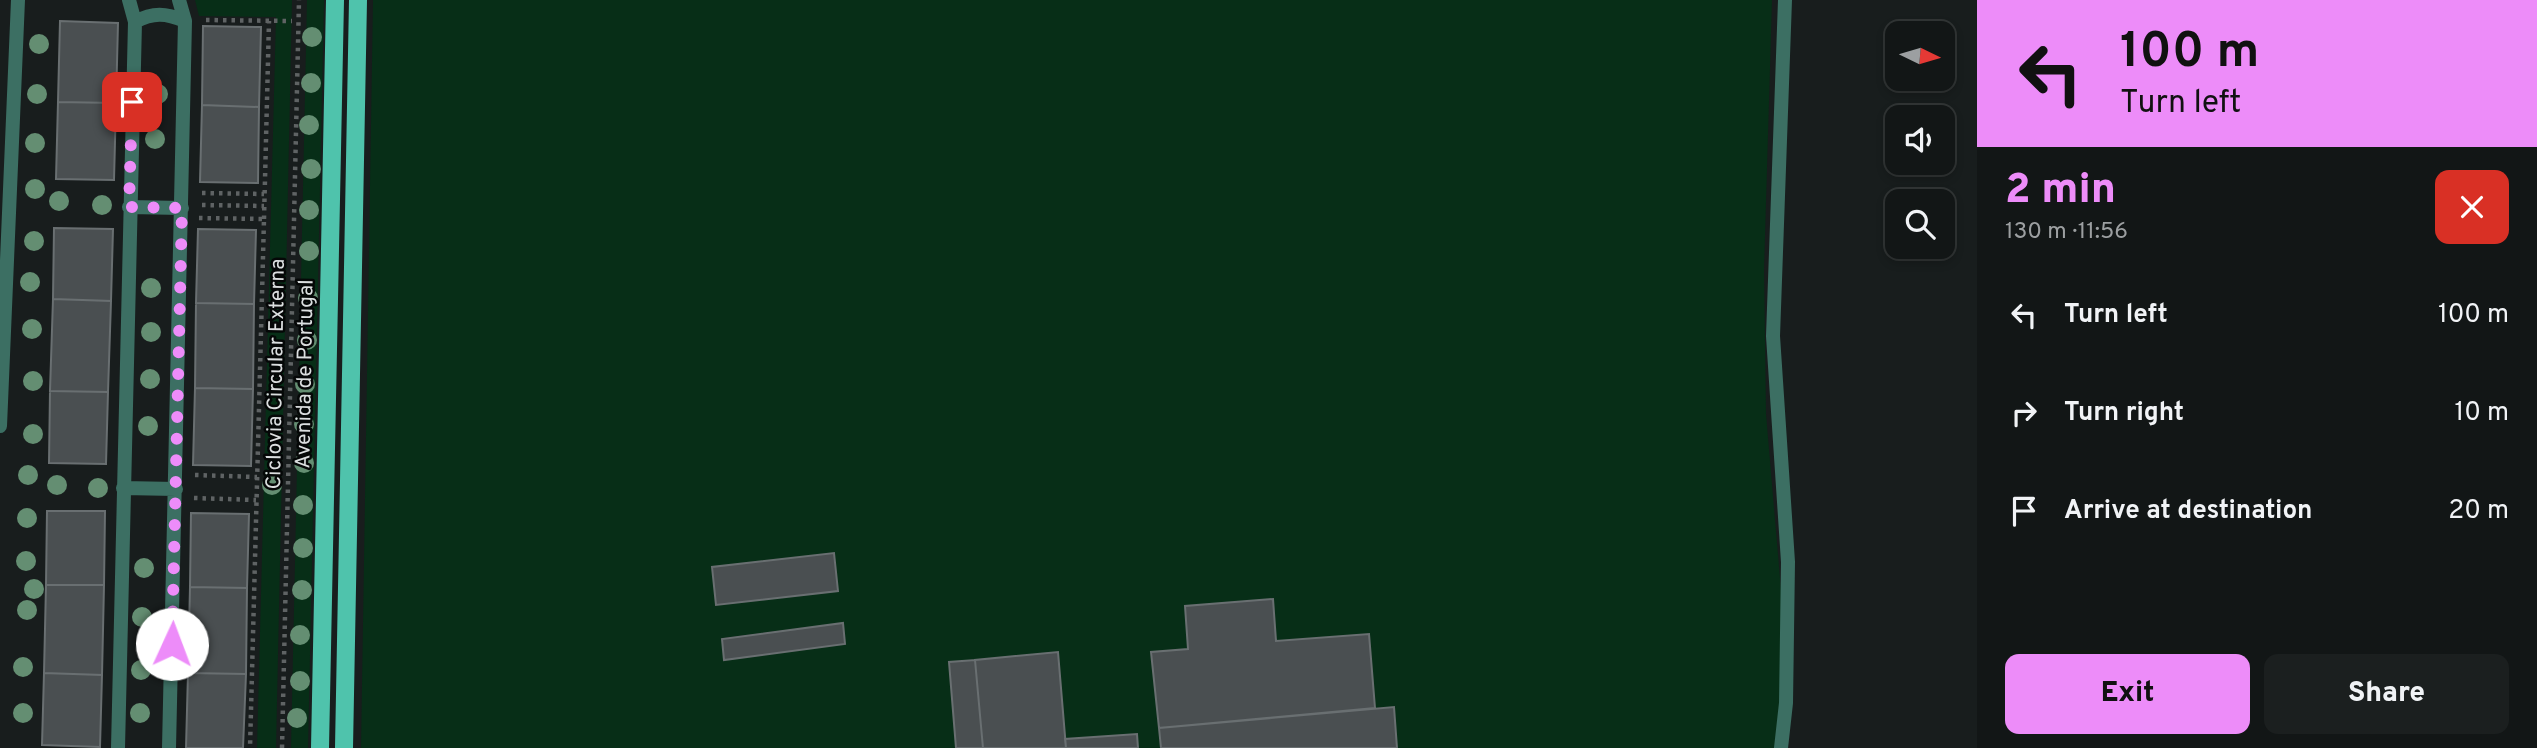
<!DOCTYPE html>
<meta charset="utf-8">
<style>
:root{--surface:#121616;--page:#1b1f1f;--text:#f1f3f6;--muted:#9c9fa1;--line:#313535;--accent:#ed8cf9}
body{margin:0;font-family:Overpass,sans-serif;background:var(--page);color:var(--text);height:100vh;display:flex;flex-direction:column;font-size:26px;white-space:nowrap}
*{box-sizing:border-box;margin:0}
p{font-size:23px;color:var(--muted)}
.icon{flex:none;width:38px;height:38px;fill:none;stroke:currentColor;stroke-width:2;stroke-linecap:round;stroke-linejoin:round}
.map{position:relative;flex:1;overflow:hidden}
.panel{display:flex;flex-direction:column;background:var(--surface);width:560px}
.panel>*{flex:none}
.banner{background:#ed8cf9;color:#111;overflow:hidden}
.needle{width:46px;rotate:95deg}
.controls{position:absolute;left:1885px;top:21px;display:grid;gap:14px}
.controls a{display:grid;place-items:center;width:70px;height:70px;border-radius:14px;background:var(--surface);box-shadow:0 4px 10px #0003,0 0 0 2px var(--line);font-size:35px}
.pin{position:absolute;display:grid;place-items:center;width:60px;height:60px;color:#fff;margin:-30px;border-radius:14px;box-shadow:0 4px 10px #0006}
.me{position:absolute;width:77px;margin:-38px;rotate:2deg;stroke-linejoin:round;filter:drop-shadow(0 0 5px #0008)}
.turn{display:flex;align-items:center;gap:24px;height:147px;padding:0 28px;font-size:32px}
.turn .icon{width:91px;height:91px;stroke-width:2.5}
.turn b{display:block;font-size:49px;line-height:60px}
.round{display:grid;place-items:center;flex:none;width:74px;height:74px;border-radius:14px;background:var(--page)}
.summary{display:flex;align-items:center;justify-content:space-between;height:119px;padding:0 28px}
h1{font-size:42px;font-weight:800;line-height:52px;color:var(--accent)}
.primary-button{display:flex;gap:14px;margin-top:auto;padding:14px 28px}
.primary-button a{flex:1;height:80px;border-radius:14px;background:var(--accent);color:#111;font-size:28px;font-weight:800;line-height:80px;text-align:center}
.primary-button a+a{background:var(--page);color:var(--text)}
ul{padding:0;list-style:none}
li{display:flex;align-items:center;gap:21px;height:98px;padding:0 28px}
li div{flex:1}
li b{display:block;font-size:26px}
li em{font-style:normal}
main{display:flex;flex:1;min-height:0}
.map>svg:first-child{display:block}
.green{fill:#072e17;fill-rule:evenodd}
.building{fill:#4a4f51;stroke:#696f71;stroke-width:2}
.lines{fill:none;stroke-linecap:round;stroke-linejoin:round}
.path{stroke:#5f6364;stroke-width:4.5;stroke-dasharray:3.5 5;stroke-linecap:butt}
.street{stroke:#3c6f63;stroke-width:14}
.primary{stroke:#4fc3ac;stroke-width:18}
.tree{fill:#648e72}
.route{stroke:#ed8cf9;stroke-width:12;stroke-dasharray:0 21.6}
.labels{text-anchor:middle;stroke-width:5;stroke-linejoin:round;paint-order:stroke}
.street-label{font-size:21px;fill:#dbdedf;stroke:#050707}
</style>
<main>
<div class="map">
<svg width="1977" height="748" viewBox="0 0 1977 748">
<rect width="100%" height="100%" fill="#181d1d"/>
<!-- green -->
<path class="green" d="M 195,0 L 292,0 L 276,748 L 257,748 L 276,17 L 199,16 Z
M 307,0 L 324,0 L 308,748 L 291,748 Z
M 373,0 L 1772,0 L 1764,269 L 1766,414 L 1781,590 L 1781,690 L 1776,748 L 1397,748 L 1394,707 L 1375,708 L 1369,634 L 1276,641 L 1273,599 L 1188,649 L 1151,653 L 1161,748 L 1138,748 L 1136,734 L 1065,739 L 1057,652 L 950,662 L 956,748 L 361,748 ZM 834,553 L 838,591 L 717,605 L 712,567 ZM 842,623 L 844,644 L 724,660 L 723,638 Z"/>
<!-- building -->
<path class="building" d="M 60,21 L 118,23 L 116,103 L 58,102 Z
M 203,26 L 261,27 L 259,107 L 202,105 Z
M 58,102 L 116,103 L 114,180 L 56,179 Z
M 202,105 L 259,107 L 258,183 L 200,182 Z
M 54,228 L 113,229 L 111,301 L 53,299 Z
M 198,229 L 256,230 L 254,304 L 196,303 Z
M 53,299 L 111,301 L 108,392 L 50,391 Z
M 196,303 L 254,304 L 253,389 L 195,388 Z
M 195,388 L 253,389 L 251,466 L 193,465 Z
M 50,391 L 108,392 L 106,464 L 49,463 Z
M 47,511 L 105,511 L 104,585 L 46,585 Z
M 191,513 L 249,514 L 247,588 L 190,587 Z
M 834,553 L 838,591 L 716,605 L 712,567 Z
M 46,585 L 104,585 L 102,675 L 44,673 Z
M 190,587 L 247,588 L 246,674 L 188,673 Z
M 1273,599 L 1276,641 L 1369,634 L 1375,708 L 1159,728 L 1151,652 L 1188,649 L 1185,606 Z
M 843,623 L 845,644 L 724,660 L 722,639 Z
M 1058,652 L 1066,748 L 983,748 L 975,660 Z
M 975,660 L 983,748 L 956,748 L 949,662 Z
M 44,673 L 102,675 L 100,747 L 42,745 Z
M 188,673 L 246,674 L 243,748 L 186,748 Z
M 1394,707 L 1397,748 L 1161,748 L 1159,728 Z
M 1137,734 L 1138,748 L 1066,748 L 1065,739 Z"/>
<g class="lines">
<!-- path -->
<path class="path" d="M 206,20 L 292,21
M 202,193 L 264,194
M 202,205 L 264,206
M 199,218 L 264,219 L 250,748
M 264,219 L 269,21
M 195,475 L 257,477
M 194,498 L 256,500
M 282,748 L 299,0"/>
<!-- street -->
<path class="street" d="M 135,22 C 153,12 166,13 185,21
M 129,207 L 182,208
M 0,426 L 18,0
M 123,488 L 176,489
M 118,748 L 135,22 L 129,0
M 169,748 L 185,21 L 179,0
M 1781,748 L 1786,703 L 1788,562 L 1773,336 L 1785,0"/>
<!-- primary -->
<path class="primary" d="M 320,748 L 335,0
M 344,748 L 358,0"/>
</g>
<!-- trees -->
<g class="tree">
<circle cx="312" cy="37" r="10"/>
<circle cx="39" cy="44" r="10"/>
<circle cx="311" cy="83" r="10"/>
<circle cx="37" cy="94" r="10"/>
<circle cx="158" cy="94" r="10"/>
<circle cx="309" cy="125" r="10"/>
<circle cx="155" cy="139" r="10"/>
<circle cx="35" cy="143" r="10"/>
<circle cx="311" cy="169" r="10"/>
<circle cx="35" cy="189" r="10"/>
<circle cx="59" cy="201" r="10"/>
<circle cx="102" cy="205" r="10"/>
<circle cx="309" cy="210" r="10"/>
<circle cx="34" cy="241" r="10"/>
<circle cx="309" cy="251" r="10"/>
<circle cx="30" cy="282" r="10"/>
<circle cx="151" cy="288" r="10"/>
<circle cx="308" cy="298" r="10"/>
<circle cx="32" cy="329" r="10"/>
<circle cx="151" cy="332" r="10"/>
<circle cx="307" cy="340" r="10"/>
<circle cx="150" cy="379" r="10"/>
<circle cx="33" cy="381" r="10"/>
<circle cx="305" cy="384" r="10"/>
<circle cx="304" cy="424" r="10"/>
<circle cx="148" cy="426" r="10"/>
<circle cx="33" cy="434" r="10"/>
<circle cx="304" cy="463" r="10"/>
<circle cx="28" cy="475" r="10"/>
<circle cx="57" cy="485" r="10"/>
<circle cx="272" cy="485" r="10"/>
<circle cx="98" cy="488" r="10"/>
<circle cx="303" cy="505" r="10"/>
<circle cx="27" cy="518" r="10"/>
<circle cx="303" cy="548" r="10"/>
<circle cx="26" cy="561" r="10"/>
<circle cx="144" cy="568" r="10"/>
<circle cx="34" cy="589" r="10"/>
<circle cx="302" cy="590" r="10"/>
<circle cx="27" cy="610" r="10"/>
<circle cx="142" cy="617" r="10"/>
<circle cx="300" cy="635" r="10"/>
<circle cx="23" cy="667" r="10"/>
<circle cx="141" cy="670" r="10"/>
<circle cx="300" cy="681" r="10"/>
<circle cx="23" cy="713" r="10"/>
<circle cx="140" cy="713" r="10"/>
<circle cx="297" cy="718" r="10"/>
</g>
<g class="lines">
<!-- route -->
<path class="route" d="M 132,102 L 129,207 L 182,208 L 172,644"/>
</g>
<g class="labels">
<!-- street labels -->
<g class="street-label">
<text transform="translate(275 374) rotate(-89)" y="7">Ciclovia Circular Externa</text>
<text transform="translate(304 374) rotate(-89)" y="7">Avenida de Portugal</text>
</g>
</g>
</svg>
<div class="controls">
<a><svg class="needle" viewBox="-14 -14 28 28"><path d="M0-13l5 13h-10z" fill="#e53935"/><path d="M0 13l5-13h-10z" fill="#9c9fa1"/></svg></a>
<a><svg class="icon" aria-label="sound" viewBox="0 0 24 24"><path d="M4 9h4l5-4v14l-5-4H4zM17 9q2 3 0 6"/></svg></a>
<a><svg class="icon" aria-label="search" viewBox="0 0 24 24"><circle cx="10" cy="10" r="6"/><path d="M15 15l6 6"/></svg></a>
</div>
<div class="pin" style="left:132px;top:102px;background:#d93025"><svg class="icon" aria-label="arrive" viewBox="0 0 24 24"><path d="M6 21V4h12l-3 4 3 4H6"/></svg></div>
<svg class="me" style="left:172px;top:644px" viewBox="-20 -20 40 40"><circle r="19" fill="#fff"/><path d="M0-13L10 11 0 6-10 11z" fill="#ed8cf9"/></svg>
</div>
<section class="panel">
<div class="banner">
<div class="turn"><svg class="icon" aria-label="left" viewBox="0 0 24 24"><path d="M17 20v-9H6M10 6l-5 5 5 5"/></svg><div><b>100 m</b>Turn left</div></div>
</div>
<div class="summary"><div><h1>2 min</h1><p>130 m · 11:56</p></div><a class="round" style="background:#d93025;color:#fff"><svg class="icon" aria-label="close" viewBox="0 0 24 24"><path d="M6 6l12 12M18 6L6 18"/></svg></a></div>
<ul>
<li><svg class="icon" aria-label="left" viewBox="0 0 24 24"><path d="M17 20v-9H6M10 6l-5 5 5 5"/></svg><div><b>Turn left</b></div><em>100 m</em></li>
<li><svg class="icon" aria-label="right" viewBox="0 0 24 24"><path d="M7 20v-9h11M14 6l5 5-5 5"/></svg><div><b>Turn right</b></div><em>10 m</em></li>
<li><svg class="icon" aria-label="arrive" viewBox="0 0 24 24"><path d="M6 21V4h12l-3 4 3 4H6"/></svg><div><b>Arrive at destination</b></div><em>20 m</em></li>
</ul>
<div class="primary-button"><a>Exit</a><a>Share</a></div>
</section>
</main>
